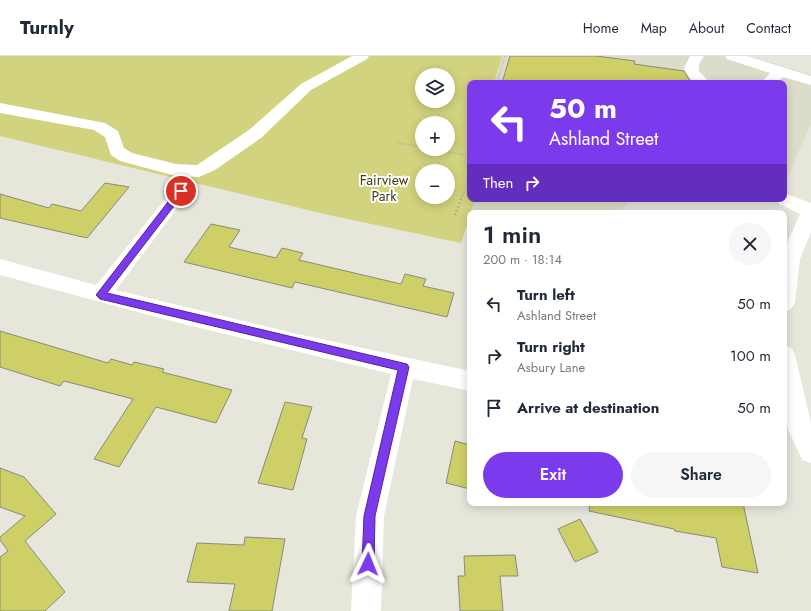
<!DOCTYPE html>
<meta charset="utf-8">
<style>
:root{--surface:#fff;--page:#f6f6f7;--text:#1f2937;--muted:#747a83;--line:#e0e1e3;--accent:#7c3aed}
body{margin:0;font-family:Jost,sans-serif;background:var(--page);color:var(--text);height:100vh;display:flex;flex-direction:column;font-size:15px;white-space:nowrap}
*{box-sizing:border-box;margin:0}
p{font-size:13px;color:var(--muted)}
.icon{flex:none;width:22px;height:22px;fill:none;stroke:currentColor;stroke-width:2;stroke-linecap:round;stroke-linejoin:round}
.map{position:relative;flex:1;overflow:hidden}
.sheet{position:absolute;left:467px;top:154px;width:320px;height:296px;display:flex;flex-direction:column;background:var(--surface);border-radius:8px;box-shadow:0 2px 10px #0003}
.sheet>*{flex:none}
.banner{position:absolute;left:467px;top:24px;width:320px;height:122px;border-radius:8px;box-shadow:0 2px 10px #0003;background:#7c3aed;color:#fff;overflow:hidden}
.buttons{position:absolute;left:415px;top:12px;display:grid;gap:8px}
.buttons a{display:grid;place-items:center;width:40px;height:40px;border-radius:50%;background:var(--surface);box-shadow:0 2px 10px #0003;font-size:20px}
.pin{position:absolute;display:grid;place-items:center;width:34px;height:34px;color:#fff;margin:-17px;border:2px solid #fff;border-radius:50%;box-shadow:0 1px 4px #0007}
.me{position:absolute;width:44px;margin:-22px;rotate:2deg;stroke-linejoin:round;filter:drop-shadow(0 0 3px #0008)}
.turn{display:flex;align-items:center;gap:14px;height:84px;padding:0 16px;font-size:18px}
.turn .icon{width:52px;height:52px;stroke-width:2.5}
.turn b{display:block;font-size:28px;line-height:34px}
.then{display:flex;align-items:center;height:38px;padding:0 16px;background:#0003;gap:8px;font-size:15px}
.round{display:grid;place-items:center;flex:none;width:42px;height:42px;border-radius:21px;background:var(--page)}
.head{display:flex;align-items:center;justify-content:space-between;height:68px;padding:0 16px}
h1{font-size:24px;font-weight:600;line-height:30px}
.action{display:flex;gap:8px;margin-top:auto;padding:8px 16px}
.action a{flex:1;height:46px;border-radius:24px;background:var(--accent);color:#fff;font-size:16px;font-weight:600;line-height:46px;text-align:center}
.action a+a{background:var(--page);color:var(--text)}
ul{padding:0;list-style:none}
li{display:flex;align-items:center;gap:12px;height:52px;padding:0 16px}
li div{flex:1}
li b{display:block;font-size:15px}
li em{font-style:normal}
header{display:flex;align-items:center;gap:24px;box-sizing:border-box;height:56px;padding:0 20px;background:var(--surface);border-bottom:1px solid var(--line)}
header strong{font-size:19px}
nav{display:flex;gap:22px;margin-inline-start:auto;font-size:14px}
.map>svg:first-child{display:block}
.built{fill:#dcddc9}
.green{fill:#d2d37f;fill-rule:evenodd}
.building{fill:#cfcf67;stroke:#898a7f}
.lines{fill:none;stroke-linecap:round;stroke-linejoin:round}
.path-far1{stroke:#9e9e96;stroke-width:2;stroke-dasharray:0.5 2;stroke-linecap:butt}
.path{stroke:#9e9e96;stroke-width:2.5;stroke-dasharray:1 3;stroke-linecap:butt}
.minor{fill:#fff;fill-rule:evenodd}
.route{fill:#7c3aed;stroke:#51269a}
.labels{text-anchor:middle;stroke-width:4;stroke-linejoin:round;paint-order:stroke}
.park-label{font-size:14px;fill:#414015;stroke:#fff}
</style>
<header>
<strong>Turnly</strong>
<nav><a>Home</a><a>Map</a><a>About</a><a>Contact</a></nav>
</header>
<div class="map">
<svg width="811" height="555" viewBox="0 0 811 555">
<rect width="100%" height="100%" fill="#e6e6db"/>
<!-- built -->
<path class="built" d="M 502,0 L 749,0 L 811,19 L 811,68 L 784,128 L 784,27 L 494,27 Z
M 475,143 L 629,143 L 620,157 L 471,157 Z"/>
<!-- green -->
<path class="green" d="M 0,0 L 502,0 L 494,27 L 470,27 L 470,143 L 475,143 L 461,187 L 329,159 L 0,80 ZM 422,19 L 448,19 L 448,45 L 422,45 ZM 422,67 L 448,67 L 448,93 L 422,93 ZM 422,115 L 448,115 L 448,141 L 422,141 Z"/>
<!-- building -->
<path class="building" d="M 510,0 L 596,0 L 635,5 L 634,8 L 684,15 L 689,23 L 689,27 L 502,27 Z
M 105,127 L 129,131 L 87,182 L 0,162 L 0,138 L 49,152 L 52,148 L 81,155 Z
M 211,168 L 240,174 L 229,191 L 276,202 L 282,192 L 303,197 L 299,204 L 401,228 L 405,218 L 426,223 L 423,230 L 454,237 L 447,261 L 295,226 L 292,232 L 184,206 Z
M 0,275 L 108,307 L 111,303 L 132,309 L 134,306 L 164,313 L 162,316 L 232,334 L 216,367 L 156,351 L 119,411 L 94,403 L 133,343 L 64,325 L 60,330 L 0,311 Z
M 285,346 L 312,351 L 302,382 L 307,383 L 293,434 L 258,427 Z
M 455,385 L 470,389 L 470,433 L 446,427 Z
M 0,412 L 24,421 L 56,458 L 25,485 L 65,536 L 45,555 L 0,555 L 0,501 L 8,495 L 0,484 L 0,481 L 25,460 L 0,451 Z
M 590,447 L 743,447 L 758,517 L 722,511 L 716,482 L 675,475 L 674,473 L 589,455 Z
M 580,463 L 598,496 L 575,506 L 558,473 Z
M 245,481 L 285,483 L 272,555 L 229,555 L 235,528 L 187,526 L 197,487 L 244,489 Z
M 515,499 L 518,520 L 500,520 L 503,555 L 460,555 L 458,520 L 465,520 L 464,500 Z"/>
<g class="lines">
<!-- path-far1 -->
<path class="path-far1" d="M 497,27 L 505,0
M 398,87 L 422,91
M 431,93 L 470,100
M 462,141 L 470,119"/>
<!-- path -->
<path class="path" d="M 455,159 L 462,140"/>
<!-- minor -->
<path class="minor" d="M 352,0 L 369,0 L 367,3 L 311,34 L 261,82 L 215,114 L 199,121 L 176,120 L 120,105 L 111,99 L 105,81 L 94,74 L 0,57 L 0,47 L 105,67 L 118,75 L 124,92 L 132,97 L 176,108 L 197,109 L 249,74 L 301,28 Z
M 690,0 L 704,0 L 699,8 L 699,15 L 710,27 L 694,27 L 686,17 L 684,12 Z
M 725,0 L 747,0 L 811,20 L 811,29 L 783,21 L 776,27 L 761,27 L 770,17 L 727,3 Z
M 181,129 L 187,131 L 190,135 L 187,139 L 116,234 L 293,277 L 470,315 L 470,335 L 413,323 L 384,460 L 381,555 L 351,555 L 356,460 L 391,318 L 175,266 L 0,219 L 0,203 L 96,229 L 175,131 Z
M 784,137 L 811,147 L 811,176 L 800,203 L 795,247 L 791,253 L 784,256 L 784,194 L 800,158 L 778,147 L 775,143 L 784,143 Z
M 784,289 L 792,292 L 795,299 L 811,367 L 811,407 L 802,404 L 788,373 L 784,355 Z"/>
</g>
<!-- route -->
<path class="route" d="M 181,132 L 184,133 L 184,137 L 107,237 L 407,308 L 409,311 L 375,460 L 374,508 L 372,512 L 368,514 L 364,512 L 362,508 L 364,460 L 398,314 L 100,243 L 96,239 L 178,133 Z"/>
<g class="labels">
<!-- park labels -->
<g class="park-label">
<text x="384" y="129">Fairview<tspan x="384" dy="16">Park</tspan></text>
</g>
</g>
</svg>
<div class="buttons">
<a><svg class="icon" aria-label="layers" viewBox="0 0 24 24"><path d="M12 4l9 5-9 5-9-5zM3 14l9 5 9-5"/></svg></a>
<a>+</a>
<a>−</a>
</div>
<div class="pin" style="left:181px;top:135px;background:#d93025"><svg class="icon" aria-label="arrive" viewBox="0 0 24 24"><path d="M6 21V4h12l-3 4 3 4H6"/></svg></div>
<svg class="me" style="left:368px;top:508px" viewBox="-20 -20 40 40"><path d="M0-17L14 15 0 8-14 15z" fill="#7c3aed" stroke="#fff" stroke-width="4"/></svg>
<div class="banner">
<div class="turn"><svg class="icon" aria-label="left" viewBox="0 0 24 24"><path d="M17 20v-9H6M10 6l-5 5 5 5"/></svg><div><b>50 m</b>Ashland Street</div></div>
<div class="then">Then<svg class="icon" aria-label="right" viewBox="0 0 24 24"><path d="M7 20v-9h11M14 6l5 5-5 5"/></svg></div>
</div>
<section class="sheet">
<div class="head"><div><h1>1 min</h1><p>200 m · 18:14</p></div><a class="round"><svg class="icon" aria-label="close" viewBox="0 0 24 24"><path d="M6 6l12 12M18 6L6 18"/></svg></a></div>
<ul>
<li><svg class="icon" aria-label="left" viewBox="0 0 24 24"><path d="M17 20v-9H6M10 6l-5 5 5 5"/></svg><div><b>Turn left</b><p>Ashland Street</p></div><em>50 m</em></li>
<li><svg class="icon" aria-label="right" viewBox="0 0 24 24"><path d="M7 20v-9h11M14 6l5 5-5 5"/></svg><div><b>Turn right</b><p>Asbury Lane</p></div><em>100 m</em></li>
<li><svg class="icon" aria-label="arrive" viewBox="0 0 24 24"><path d="M6 21V4h12l-3 4 3 4H6"/></svg><div><b>Arrive at destination</b></div><em>50 m</em></li>
</ul>
<div class="action"><a>Exit</a><a>Share</a></div>
</section>
</div>
